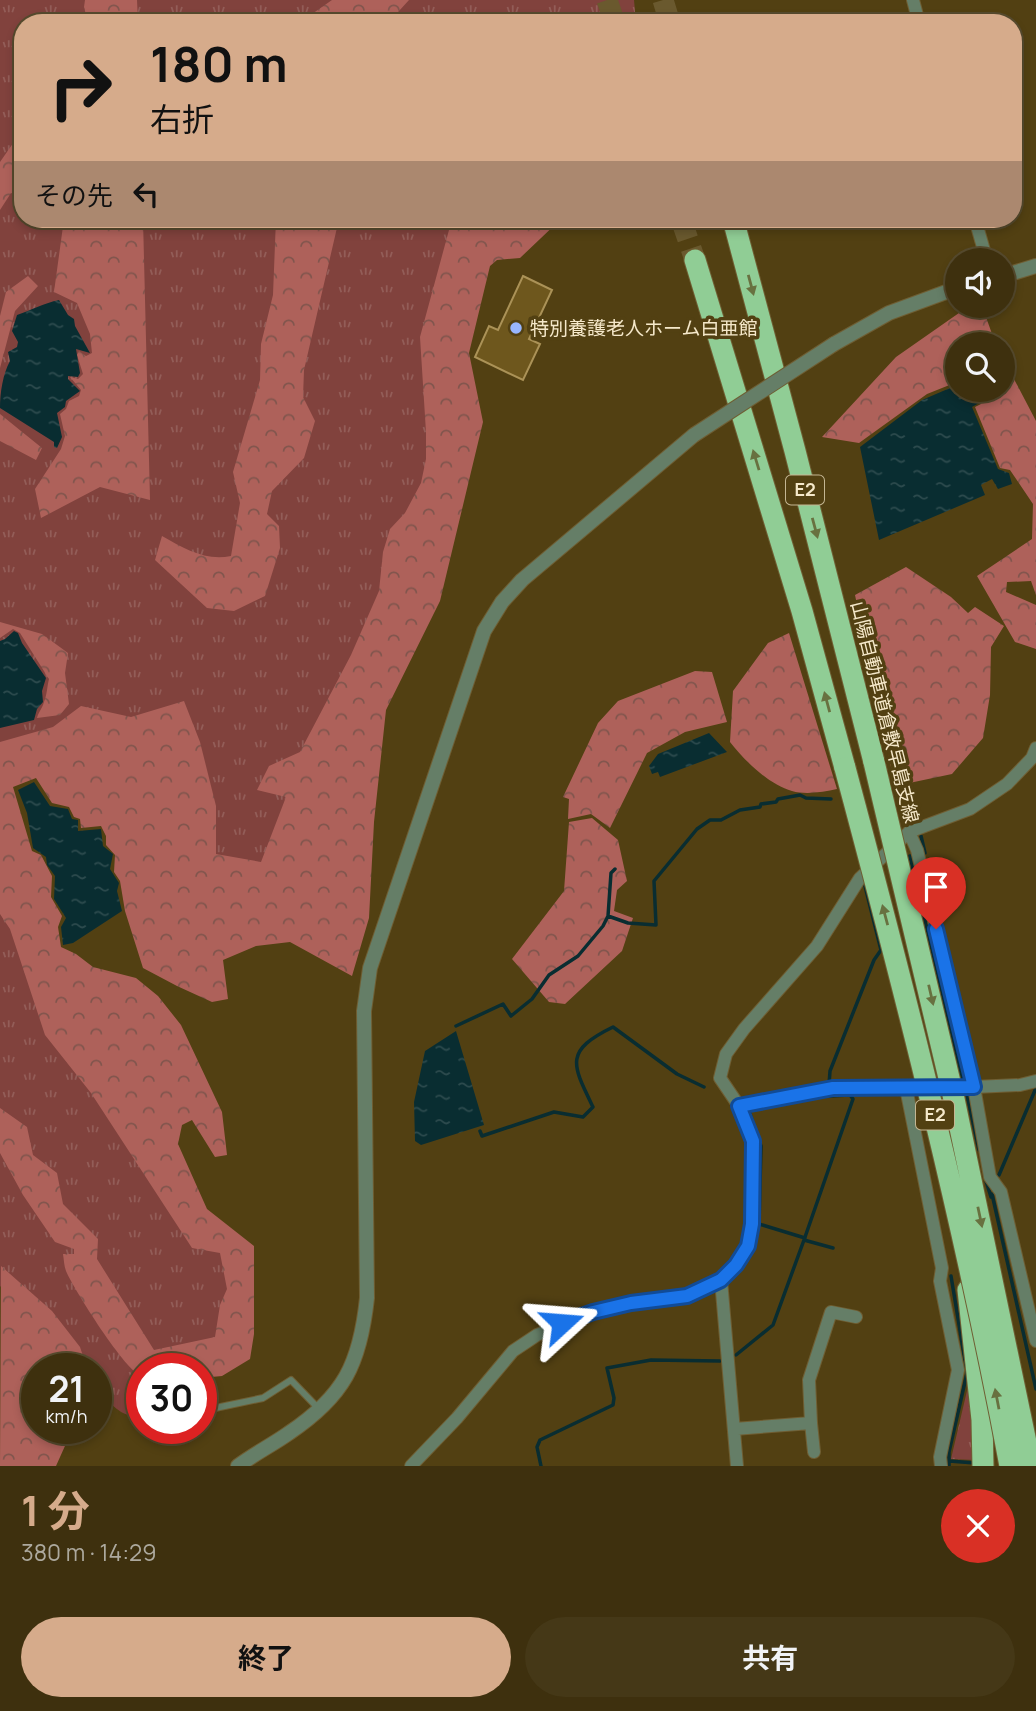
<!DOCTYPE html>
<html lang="ja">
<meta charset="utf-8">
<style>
:root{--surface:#3e300e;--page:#453817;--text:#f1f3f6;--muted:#ada99e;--line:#574b2e;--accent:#d6ab8b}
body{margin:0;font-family:Manrope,"Noto Sans JP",sans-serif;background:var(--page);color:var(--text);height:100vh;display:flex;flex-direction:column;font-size:26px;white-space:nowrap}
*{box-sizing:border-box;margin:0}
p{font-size:23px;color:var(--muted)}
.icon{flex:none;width:38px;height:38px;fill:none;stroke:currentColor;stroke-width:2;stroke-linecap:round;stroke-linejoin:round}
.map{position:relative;height:1466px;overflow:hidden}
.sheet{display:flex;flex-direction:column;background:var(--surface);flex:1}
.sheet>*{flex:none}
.guide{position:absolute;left:14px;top:14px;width:1008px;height:214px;border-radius:28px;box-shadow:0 4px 10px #0003,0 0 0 2px var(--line);background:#d6ab8b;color:#111;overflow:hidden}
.tools{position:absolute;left:945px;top:248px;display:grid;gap:14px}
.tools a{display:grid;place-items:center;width:70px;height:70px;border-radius:50%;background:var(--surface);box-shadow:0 4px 10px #0003,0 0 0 2px var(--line);font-size:35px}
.speed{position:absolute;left:21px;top:1353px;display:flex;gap:14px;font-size:35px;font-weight:700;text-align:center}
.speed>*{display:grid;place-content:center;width:91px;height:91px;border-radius:50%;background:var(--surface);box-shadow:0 4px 10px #0003,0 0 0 2px var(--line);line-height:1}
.speed small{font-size:18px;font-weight:400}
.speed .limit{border:10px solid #d22;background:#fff;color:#111}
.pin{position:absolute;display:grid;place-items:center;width:60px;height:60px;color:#fff;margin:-72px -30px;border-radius:50% 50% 50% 0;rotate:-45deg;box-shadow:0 0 7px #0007}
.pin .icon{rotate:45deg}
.me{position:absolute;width:77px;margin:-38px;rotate:71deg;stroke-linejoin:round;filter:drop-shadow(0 0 5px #0008)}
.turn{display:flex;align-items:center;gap:24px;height:147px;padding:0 21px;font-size:32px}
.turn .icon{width:91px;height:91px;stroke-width:2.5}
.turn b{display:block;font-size:49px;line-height:60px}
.then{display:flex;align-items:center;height:66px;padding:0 21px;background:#0003;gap:14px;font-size:26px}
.round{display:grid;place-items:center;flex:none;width:74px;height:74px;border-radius:37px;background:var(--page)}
.summary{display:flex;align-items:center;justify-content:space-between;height:119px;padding:0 21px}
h1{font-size:42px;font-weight:700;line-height:52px;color:var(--accent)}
.primary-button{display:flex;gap:14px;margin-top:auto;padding:14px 21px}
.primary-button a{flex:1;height:80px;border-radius:42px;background:var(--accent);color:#111;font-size:28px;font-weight:700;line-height:80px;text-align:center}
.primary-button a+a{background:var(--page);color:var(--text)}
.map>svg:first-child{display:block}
.grass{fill:url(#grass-tufts)}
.forest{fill:url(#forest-crowns)}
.water{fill:url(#water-ripples)}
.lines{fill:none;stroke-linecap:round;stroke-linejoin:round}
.stream{stroke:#092d31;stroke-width:3.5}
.building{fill:#6e571d;stroke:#ab9257;stroke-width:2}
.motorway-tunnel{stroke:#6a592e;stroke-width:21;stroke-dasharray:21 10;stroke-linecap:butt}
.service-casing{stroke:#6f5e33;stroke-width:8}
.minor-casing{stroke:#6f5e33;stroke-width:14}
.tertiary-casing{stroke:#6f5e33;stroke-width:16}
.motorway-casing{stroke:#6f5e33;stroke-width:23}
.service{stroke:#657e67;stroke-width:6}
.minor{stroke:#657e67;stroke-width:12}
.tertiary{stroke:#657e67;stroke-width:14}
.motorway{stroke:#90cd95;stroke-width:21}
.tertiary-bridge-casing{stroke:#6f5e33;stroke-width:16;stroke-linecap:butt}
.motorway-bridge-casing{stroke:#6f5e33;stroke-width:23;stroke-linecap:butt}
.tertiary-bridge{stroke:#657e67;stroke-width:14}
.motorway-bridge{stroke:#90cd95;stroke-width:21}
.oneway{fill:#687140}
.route-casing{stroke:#114b97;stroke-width:18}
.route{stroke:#1a73e8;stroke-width:12}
.poi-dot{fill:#98b6fd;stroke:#524012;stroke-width:2.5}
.labels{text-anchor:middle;stroke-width:7;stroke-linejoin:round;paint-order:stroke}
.shield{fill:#524012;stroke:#c4b693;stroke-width:2}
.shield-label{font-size:18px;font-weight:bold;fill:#f5e8ca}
.poi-label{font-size:19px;fill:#f5e8ca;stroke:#524012;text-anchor:start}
.street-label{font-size:19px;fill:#f5e8ca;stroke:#524012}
</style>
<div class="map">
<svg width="1036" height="1466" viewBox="0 0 1036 1466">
<defs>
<pattern id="grass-tufts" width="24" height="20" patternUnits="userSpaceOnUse" patternTransform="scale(1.75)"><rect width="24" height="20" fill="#81423d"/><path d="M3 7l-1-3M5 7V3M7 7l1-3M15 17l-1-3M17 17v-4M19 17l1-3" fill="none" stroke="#935d58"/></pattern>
<pattern id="forest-crowns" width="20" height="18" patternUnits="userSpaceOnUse" patternTransform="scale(1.75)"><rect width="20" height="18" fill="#ae615a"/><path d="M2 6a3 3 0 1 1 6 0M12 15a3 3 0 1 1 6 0" fill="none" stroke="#81554d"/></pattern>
<pattern id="water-ripples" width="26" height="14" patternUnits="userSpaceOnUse" patternTransform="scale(1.75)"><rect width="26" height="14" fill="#092d31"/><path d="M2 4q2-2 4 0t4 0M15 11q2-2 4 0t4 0" fill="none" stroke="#2d4b4e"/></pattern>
</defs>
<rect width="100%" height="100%" fill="#524012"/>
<!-- grass -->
<path class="grass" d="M 0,0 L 634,0 L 636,23 L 23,23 L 23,219 L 458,219 L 426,484 L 384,592 L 263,866 L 210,855 L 133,720 L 59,730 L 0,746 Z
M 0,905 L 224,1250 L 232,1291 L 218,1339 L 142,1368 L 142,1413 C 122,1423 107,1399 96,1384 L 96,1368 L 86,1368 L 0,1286 Z
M 970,1378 L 975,1460 L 951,1459 Z"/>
<!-- forest -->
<path class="forest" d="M 85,0 L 137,0 L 138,23 L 88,23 L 84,7 Z
M 332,0 L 409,0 L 388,23 L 299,23 Z
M 23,129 L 23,197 L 11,193 L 0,210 L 0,162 Z
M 64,219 L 143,219 L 150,500 L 100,487 L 41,518 L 35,489 L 61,449 L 65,436 L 60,414 L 66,409 L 69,401 L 79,396 L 81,390 L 70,377 L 78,379 L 83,374 L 77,355 L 79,351 L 86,356 L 92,353 L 90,334 L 77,303 L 54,292 Z
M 276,219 L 339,219 L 304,370 L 303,397 L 315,421 L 304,458 L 272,491 L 267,514 L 279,526 L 280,548 L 265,596 L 234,611 L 207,608 L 155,560 L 162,536 C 185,549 205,561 231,556 L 240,503 L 233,472 L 260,380 L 261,344 L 273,295 Z
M 452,219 L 561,219 L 520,258 L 497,260 L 490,266 L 469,353 L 483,422 L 440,601 L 386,710 L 374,822 L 369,918 L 352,976 L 290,942 L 256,946 L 223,960 L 228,999 L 212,1002 L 177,986 L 143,968 L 125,911 L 120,881 L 114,872 L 115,855 L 106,845 L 106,836 L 101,826 L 81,828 L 80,819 L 74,817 L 69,807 L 52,803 L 36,778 L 13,787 L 32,851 L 41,855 L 52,876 L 51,897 L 62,916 L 58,927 L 61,947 L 76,954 L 93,967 L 136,978 L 158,996 L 181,1025 L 222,1112 L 227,1155 L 215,1157 L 192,1120 L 182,1125 L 178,1144 L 207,1209 L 254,1246 L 254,1334 L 250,1359 L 222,1376 L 201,1378 L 201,1368 L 142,1368 L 142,1376 C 127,1374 73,1288 66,1271 C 64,1266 64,1260 63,1254 L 74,1254 L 74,1249 L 55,1242 L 23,1195 L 0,1153 L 0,1108 L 27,1127 L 33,1155 L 57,1173 L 63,1204 L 98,1239 L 97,1259 L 154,1350 L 215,1337 L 220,1305 L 227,1289 L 220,1253 L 192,1248 L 91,1093 L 45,1035 L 10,929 L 0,914 L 0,742 L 53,727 L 81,706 L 131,717 L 184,701 L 200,742 L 216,806 L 216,854 L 261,862 L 286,797 L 257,790 L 269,766 L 300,752 L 351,655 L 379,591 L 383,552 L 390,529 L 405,513 L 421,483 L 426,459 L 426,432 L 420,337 Z
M 28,276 L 38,286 L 15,311 L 0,368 L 0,316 L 6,292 Z
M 969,306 L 982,306 L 996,345 L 957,345 L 957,382 L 927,394 L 859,443 L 822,437 L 896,357 Z
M 1003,358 L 1036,421 L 1036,595 L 1031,581 L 1007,582 L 1006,592 L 1036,605 L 1036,649 L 1015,642 L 977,576 L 1032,539 L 1033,504 L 1010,470 L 1000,468 L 975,407 L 981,404 L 975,390 L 1003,390 Z
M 0,414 L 42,448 L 36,460 L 0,441 Z
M 906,567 L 951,597 L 968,613 L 975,607 L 1004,626 L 991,647 L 990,695 L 983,738 L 952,774 L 895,786 L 855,595 Z
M 0,622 L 42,634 L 68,653 L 65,673 L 69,704 L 60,715 L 37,718 C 39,711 42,709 44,702 C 47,695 47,687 49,679 L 20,633 L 13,629 L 0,638 Z
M 789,633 L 837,789 C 823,792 806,795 792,791 C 769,785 744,760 730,742 L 733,691 L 768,643 Z
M 695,671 L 712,672 L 727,722 L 685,732 L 647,753 L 610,828 L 591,814 L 568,819 L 569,799 L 563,797 L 598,723 L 618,701 Z
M 592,818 L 618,840 L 627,881 L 617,890 L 614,911 L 633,918 L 622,951 L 565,1004 L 549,1002 L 512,959 L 564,891 L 569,822 Z
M 1,1266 L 52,1311 L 80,1347 L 87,1368 L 37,1368 L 37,1428 L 73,1428 L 56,1466 L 0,1466 Z"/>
<!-- water -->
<path class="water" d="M 59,300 L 68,315 L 74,319 L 75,326 L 90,353 L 76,349 L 80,373 L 78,377 L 68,376 L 68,379 L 80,391 L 66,401 L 65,407 L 57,413 L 62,437 L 57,448 L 54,447 L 54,442 L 0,408 C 0,392 3,374 10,361 L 8,352 L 17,347 L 18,342 L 12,331 L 17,315 C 32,310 44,303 59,300 Z
M 957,385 L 957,390 L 973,390 L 979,403 L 972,407 L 998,469 L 1009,473 L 1012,484 L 998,489 L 992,479 L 981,485 L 985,495 L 879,540 L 860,447 L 922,400 Z
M 14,631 L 18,633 L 22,643 L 46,678 L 42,691 L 43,702 L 37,709 L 34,720 L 0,728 L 0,641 L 5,639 Z
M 709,733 L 727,752 L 660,777 L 658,772 L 652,774 L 649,766 L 658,754 Z
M 34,782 L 50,806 L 68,809 L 72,819 L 78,820 L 78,831 L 101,829 L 103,846 L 113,854 L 110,869 L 119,883 L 117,891 L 122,911 L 73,943 L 63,945 L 61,927 L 66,918 L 54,899 L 55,876 L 47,865 L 46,857 L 33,848 L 27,813 L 18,790 Z
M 456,1031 L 484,1125 L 421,1145 L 415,1141 L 414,1102 L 425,1051 Z"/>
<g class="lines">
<!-- stream -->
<path class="stream" d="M 921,836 L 925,853
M 910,856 L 963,1081
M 608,916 L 628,923 L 656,925 L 654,881 L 697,829 L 710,820 L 721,820 L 740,810 L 760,807 L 761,804 L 776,802 L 778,799 L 800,795 L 806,798 L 831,799
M 456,1026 L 503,1004 L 511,1016 L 532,999 L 549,975 L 578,956 L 603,926 L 608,916 L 611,873 L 615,869
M 829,1085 L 830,1071 L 874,960 L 881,950 L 864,882
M 966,1090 L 979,1150
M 829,1092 L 829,1096 L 850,1095 L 853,1099 L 804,1240 L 833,1248
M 749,1111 L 761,1146 L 759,1224 L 805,1238
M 480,1131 L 482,1136 L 554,1112 L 583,1117 L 593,1107 C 572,1064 564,1051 613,1027 L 677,1074 L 704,1087
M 999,1175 L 1036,1088
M 986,1181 L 991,1197
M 992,1194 L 1036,1389
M 736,1355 L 773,1325 L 804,1240
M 949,1461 L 975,1463
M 541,1466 L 537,1447 L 540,1440 L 613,1405 L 614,1398 L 607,1368 L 651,1360 L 720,1361
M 949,1466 L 949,1452 L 967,1373 L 951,1276"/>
</g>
<!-- building -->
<path class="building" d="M 523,276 L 552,290 L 529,339 L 540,344 L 523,380 L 475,357 L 489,326 L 498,330 Z"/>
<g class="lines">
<!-- motorway-tunnel -->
<path class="motorway-tunnel" d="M 607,0 L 615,23
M 663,0 L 670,23
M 681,219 L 695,260"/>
<defs>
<path id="service" d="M 201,1411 L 263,1398 L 291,1380 L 318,1408"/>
<path id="minor" d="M 913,0 L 919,23
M 975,219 L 987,261
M 909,832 L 917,850 L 974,1087 L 990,1177 L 1001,1192 L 1036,1341
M 906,1088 L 942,1268 L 940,1281 L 958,1370 L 940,1457 L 941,1466
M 739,1106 L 833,1088 L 974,1087 L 1020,1085 L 1036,1081
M 721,1280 L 737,1466
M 811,1423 L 809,1380 L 831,1312 L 856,1317
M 734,1429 L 811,1423 L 814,1452
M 411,1466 L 457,1418 L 513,1351 L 537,1335 L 593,1312 L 631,1303 L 687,1296 L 721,1280 L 736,1265 L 748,1246 L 752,1224 L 753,1141 L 739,1106 L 720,1078 L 726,1054 L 744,1029 L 817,946 L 860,878 L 909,832 L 970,809 L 1007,784 L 1032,758 L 1036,748"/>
<path id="tertiary" d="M 1003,276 L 1036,266
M 834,344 L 889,313 L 957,288
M 238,1466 C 254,1454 272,1445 289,1433 C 344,1396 360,1364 367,1298 L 364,1011 L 370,968 L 484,631 L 502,602 L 522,580 L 694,435"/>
<path id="motorway" d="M 733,219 L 795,451 L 874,762
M 695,260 L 802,611 L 845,768
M 968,1290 L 982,1420 L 983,1466"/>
</defs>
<!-- service casing -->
<use href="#service" class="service-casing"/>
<!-- minor casing -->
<use href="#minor" class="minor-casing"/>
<!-- tertiary casing -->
<use href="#tertiary" class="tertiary-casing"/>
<!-- motorway casing -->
<use href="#motorway" class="motorway-casing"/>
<!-- service -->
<use href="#service" class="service"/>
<!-- minor -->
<use href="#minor" class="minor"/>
<!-- tertiary -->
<use href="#tertiary" class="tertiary"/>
<!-- motorway -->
<use href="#motorway" class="motorway"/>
<defs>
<path id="tertiary-bridge" d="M 694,435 L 834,344"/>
<path id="motorway-bridge" d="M 874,762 L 954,1099 L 1031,1466
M 845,768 C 907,999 966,1231 1010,1466"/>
</defs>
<!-- tertiary-bridge casing -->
<use href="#tertiary-bridge" class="tertiary-bridge-casing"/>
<!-- motorway-bridge casing -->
<use href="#motorway-bridge" class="motorway-bridge-casing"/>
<!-- tertiary-bridge -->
<use href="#tertiary-bridge" class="tertiary-bridge"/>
<!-- motorway-bridge -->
<use href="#motorway-bridge" class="motorway-bridge"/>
</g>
<!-- one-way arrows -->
<defs><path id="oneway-solid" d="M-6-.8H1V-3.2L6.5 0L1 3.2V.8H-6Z" transform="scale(1.75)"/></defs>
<g class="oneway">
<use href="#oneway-solid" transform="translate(751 285) rotate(75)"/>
<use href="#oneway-solid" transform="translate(756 460) rotate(-107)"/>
<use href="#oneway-solid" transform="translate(815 528) rotate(75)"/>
<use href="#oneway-solid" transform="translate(827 702) rotate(-105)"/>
<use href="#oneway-solid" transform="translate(885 915) rotate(-105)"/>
<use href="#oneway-solid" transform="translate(931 995) rotate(77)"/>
<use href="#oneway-solid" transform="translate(980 1217) rotate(78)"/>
<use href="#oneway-solid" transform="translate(997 1399) rotate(-101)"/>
</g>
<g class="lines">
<defs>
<path id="route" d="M 562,1323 L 593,1312 L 631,1303 L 687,1296 L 721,1280 L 736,1265 L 748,1246 L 752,1224 L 753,1141 L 739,1106 L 833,1088 L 974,1087 L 936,929"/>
</defs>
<!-- route casing -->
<use href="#route" class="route-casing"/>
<!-- route -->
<use href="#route" class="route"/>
</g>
<!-- markers -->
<circle class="poi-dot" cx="516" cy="328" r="7"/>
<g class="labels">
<!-- shield labels -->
<g class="shield">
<rect x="786" y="475.5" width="38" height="29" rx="5"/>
<rect x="916" y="1100.5" width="38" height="29" rx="5"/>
</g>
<g class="shield-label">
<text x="805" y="496">E2</text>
<text x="935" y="1121">E2</text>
</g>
<!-- poi labels -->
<g class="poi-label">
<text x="530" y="335">特別養護老人ホーム白亜館</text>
</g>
<!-- street labels -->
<g class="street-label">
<text transform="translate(885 712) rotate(76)" y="7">山陽自動車道倉敷早島支線</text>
</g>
</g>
</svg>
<div class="tools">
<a><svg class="icon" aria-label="sound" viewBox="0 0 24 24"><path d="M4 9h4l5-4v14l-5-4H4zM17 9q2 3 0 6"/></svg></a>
<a><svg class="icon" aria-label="search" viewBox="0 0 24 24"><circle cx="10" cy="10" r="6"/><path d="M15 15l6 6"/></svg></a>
</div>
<div class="speed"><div>21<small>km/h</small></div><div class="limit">30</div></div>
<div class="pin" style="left:936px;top:929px;background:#d93025"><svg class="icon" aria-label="arrive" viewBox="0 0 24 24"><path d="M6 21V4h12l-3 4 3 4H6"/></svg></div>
<svg class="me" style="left:562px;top:1323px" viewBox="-20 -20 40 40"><path d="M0-17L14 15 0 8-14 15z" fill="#1a73e8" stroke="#fff" stroke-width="4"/></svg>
<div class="guide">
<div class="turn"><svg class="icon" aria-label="right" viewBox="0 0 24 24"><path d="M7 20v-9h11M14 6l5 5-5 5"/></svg><div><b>180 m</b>右折</div></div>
<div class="then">その先<svg class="icon" aria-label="left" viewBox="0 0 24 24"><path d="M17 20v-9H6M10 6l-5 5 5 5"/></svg></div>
</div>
</div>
<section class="sheet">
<div class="summary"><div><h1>1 分</h1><p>380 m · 14:29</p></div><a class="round" style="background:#d93025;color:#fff"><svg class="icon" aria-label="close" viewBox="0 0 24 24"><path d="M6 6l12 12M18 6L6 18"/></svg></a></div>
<div class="primary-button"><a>終了</a><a>共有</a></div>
</section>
